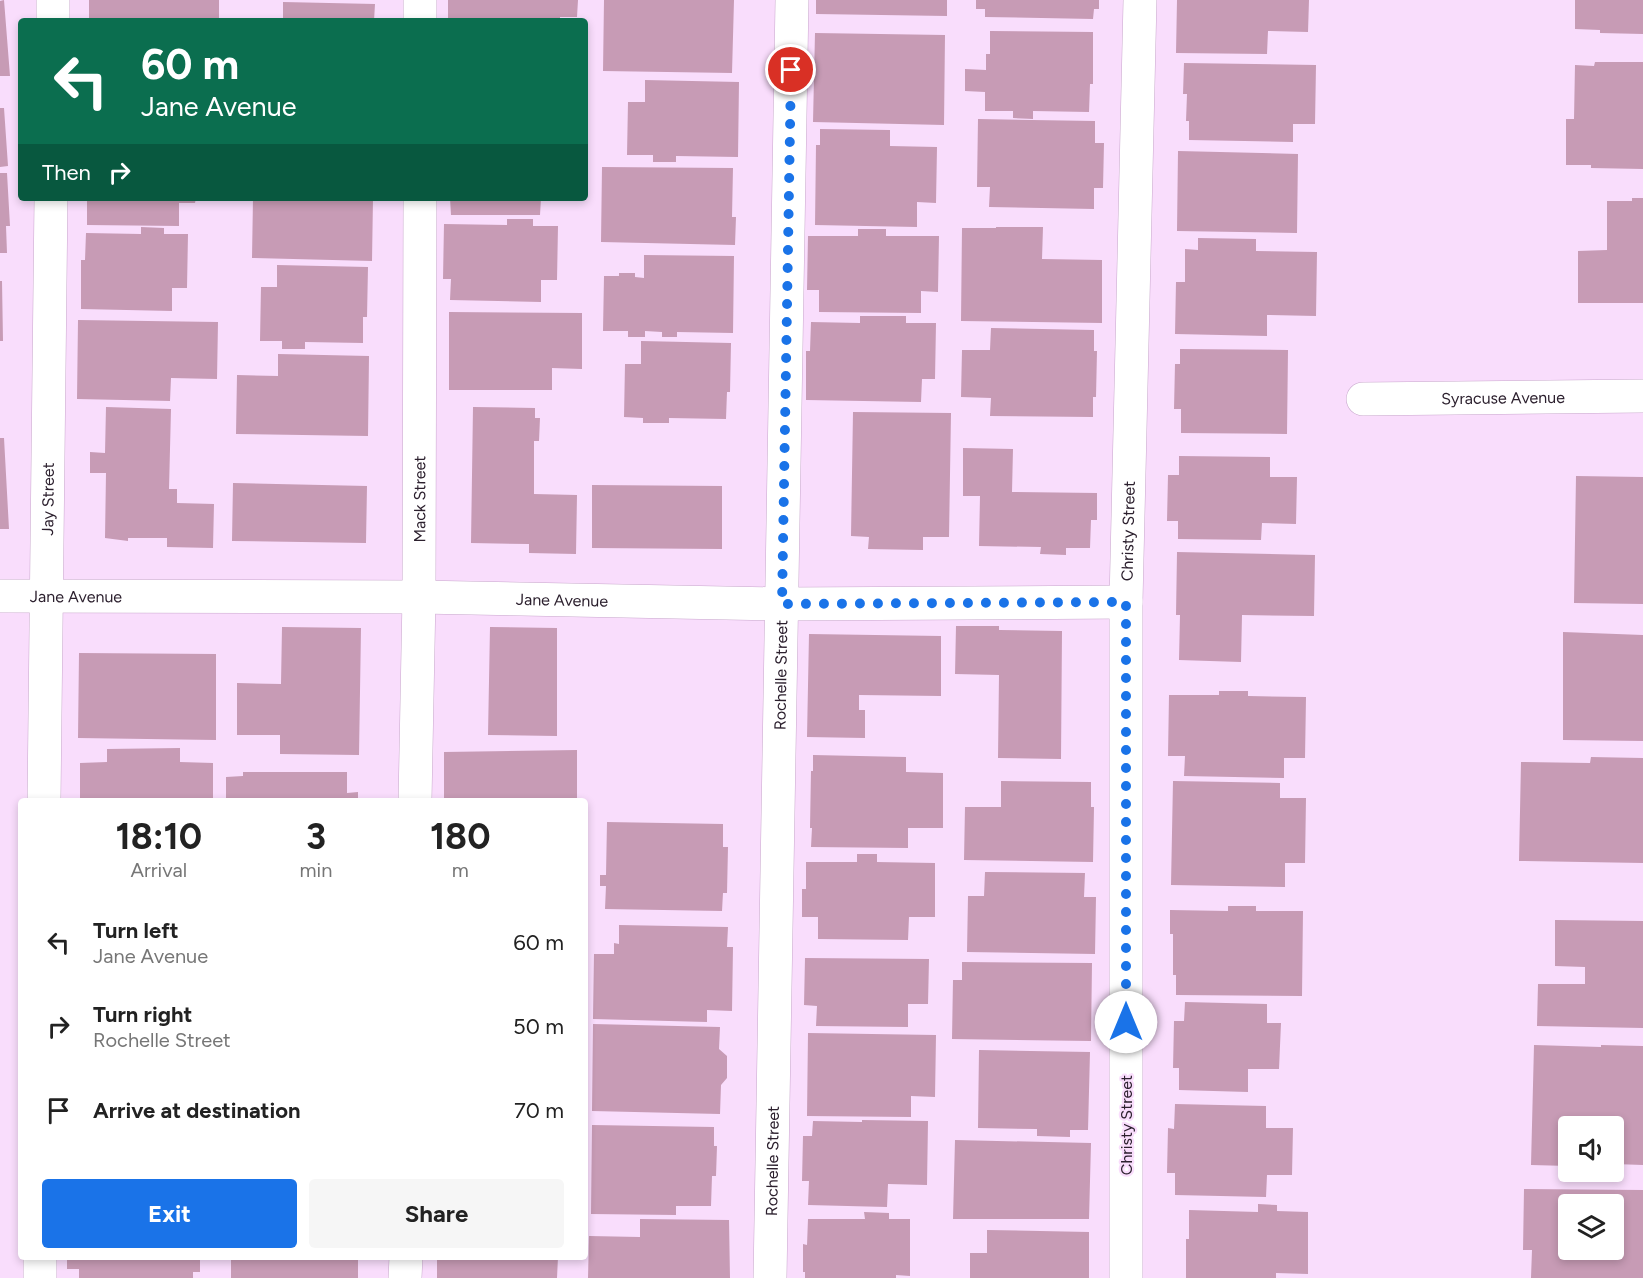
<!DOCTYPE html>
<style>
:root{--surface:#fff;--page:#f6f6f6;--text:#222;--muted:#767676;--accent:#1a73e8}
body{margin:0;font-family:Figtree,sans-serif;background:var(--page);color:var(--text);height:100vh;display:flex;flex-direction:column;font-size:22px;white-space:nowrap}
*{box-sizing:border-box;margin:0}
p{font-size:20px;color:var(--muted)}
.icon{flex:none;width:33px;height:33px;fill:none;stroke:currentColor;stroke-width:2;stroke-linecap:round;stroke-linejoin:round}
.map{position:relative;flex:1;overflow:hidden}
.sheet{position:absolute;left:18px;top:798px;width:570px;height:462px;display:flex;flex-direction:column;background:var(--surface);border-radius:6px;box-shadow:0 3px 9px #0003}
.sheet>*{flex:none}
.top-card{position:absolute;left:18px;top:18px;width:570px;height:183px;border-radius:6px;box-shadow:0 3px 9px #0003;background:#0b6e4f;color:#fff;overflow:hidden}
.fabs{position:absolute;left:1558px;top:1116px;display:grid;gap:12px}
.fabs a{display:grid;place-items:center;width:66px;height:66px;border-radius:6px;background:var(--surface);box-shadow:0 3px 9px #0003;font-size:30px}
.pin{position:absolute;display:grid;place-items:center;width:51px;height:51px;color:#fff;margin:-26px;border:3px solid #fff;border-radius:50%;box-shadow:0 2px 6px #0007}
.me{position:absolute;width:66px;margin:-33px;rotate:0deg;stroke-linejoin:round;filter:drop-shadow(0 0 4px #0008)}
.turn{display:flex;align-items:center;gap:21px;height:126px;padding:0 24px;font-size:27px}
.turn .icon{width:78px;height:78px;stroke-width:2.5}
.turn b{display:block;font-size:42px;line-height:51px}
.then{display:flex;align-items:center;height:57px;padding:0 24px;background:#0003;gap:12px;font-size:22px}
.eta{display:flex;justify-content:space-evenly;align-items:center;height:102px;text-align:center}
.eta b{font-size:36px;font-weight:700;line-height:42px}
.cta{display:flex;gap:12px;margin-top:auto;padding:12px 24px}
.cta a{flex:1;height:69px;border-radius:6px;background:var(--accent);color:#fff;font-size:24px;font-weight:700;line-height:69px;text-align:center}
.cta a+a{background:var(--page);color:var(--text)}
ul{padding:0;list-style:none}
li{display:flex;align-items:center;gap:18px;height:84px;padding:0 24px}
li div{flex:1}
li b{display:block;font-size:22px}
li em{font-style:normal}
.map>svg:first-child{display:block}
.building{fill:#c79bb5;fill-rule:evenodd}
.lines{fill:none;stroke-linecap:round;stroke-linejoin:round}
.minor-casing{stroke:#c8a7cc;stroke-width:34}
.minor{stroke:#fff;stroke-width:33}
.route{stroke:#1a73e8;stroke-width:10;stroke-dasharray:0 18}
.labels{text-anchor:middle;stroke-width:4.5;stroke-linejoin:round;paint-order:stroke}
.street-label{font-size:16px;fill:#2c202e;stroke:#f9ddfc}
</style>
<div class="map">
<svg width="1643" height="1278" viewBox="0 0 1643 1278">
<rect width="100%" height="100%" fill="#f9ddfc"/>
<!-- building -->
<path class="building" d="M 4,0 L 10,76 L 0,76 L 0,1 Z
M 89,0 L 219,0 L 219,21 L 89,21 Z
M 448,0 L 578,0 L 577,17 L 560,17 L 560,21 L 459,21 L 459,18 L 448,18 Z
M 604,0 L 734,0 L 732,73 L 603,71 Z
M 816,0 L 947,0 L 947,16 L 816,14 Z
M 976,0 L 1099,0 L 1099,9 L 1094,9 L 1093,19 L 985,17 L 985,9 L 976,9 Z
M 1177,0 L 1309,0 L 1308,32 L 1268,31 L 1267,54 L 1176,53 Z
M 1575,0 L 1643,0 L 1643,34 L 1600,33 L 1600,30 L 1575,29 Z
M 283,2 L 375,4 L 374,21 L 283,21 Z
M 990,31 L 1093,32 L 1093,84 L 1090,84 L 1089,112 L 1033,111 L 1033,119 L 1013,118 L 1013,111 L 985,111 L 985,92 L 965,91 L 965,69 L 986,70 L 986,54 L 990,54 Z
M 815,33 L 945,35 L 944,125 L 813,122 Z
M 1595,62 L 1643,62 L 1643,169 L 1591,168 L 1591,165 L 1566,165 L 1566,119 L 1574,119 L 1575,65 L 1594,66 Z
M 1184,63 L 1316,65 L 1315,124 L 1293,124 L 1293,142 L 1189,140 L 1189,121 L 1186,121 L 1187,94 L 1183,94 Z
M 645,80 L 739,82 L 738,157 L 676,156 L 676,162 L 653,162 L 653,155 L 627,155 L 628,102 L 645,102 Z
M 0,108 L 4,108 L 8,166 L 0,167 Z
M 978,119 L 1095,121 L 1095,143 L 1104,143 L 1103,188 L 1094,188 L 1094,209 L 989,207 L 990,187 L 977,187 Z
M 820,129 L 890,130 L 890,146 L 937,147 L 936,203 L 917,202 L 917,227 L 815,225 L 816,145 L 820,145 Z
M 1178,151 L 1298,154 L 1297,233 L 1177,231 Z
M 602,167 L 733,168 L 732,217 L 736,217 L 735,245 L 601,242 Z
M 0,173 L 7,173 L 10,226 L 6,226 L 7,253 L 0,253 Z
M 87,198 L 196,198 L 195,203 L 179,203 L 179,226 L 87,225 Z
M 253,198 L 373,198 L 372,261 L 252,258 Z
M 450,198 L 541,198 L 540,215 L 451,215 Z
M 1632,198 L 1643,198 L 1643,303 L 1578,303 L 1578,251 L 1607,250 L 1607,201 L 1632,201 Z
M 507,219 L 533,219 L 533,226 L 558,226 L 557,280 L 541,280 L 541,302 L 450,300 L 451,279 L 443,279 L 444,224 L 507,225 Z
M 141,227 L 164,228 L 164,234 L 188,234 L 187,288 L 172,288 L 172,311 L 81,309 L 81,260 L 85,260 L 86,233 L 141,234 Z
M 996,227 L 1043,227 L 1042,259 L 1102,260 L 1102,323 L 961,321 L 962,228 L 996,228 Z
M 858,229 L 886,229 L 886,236 L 939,236 L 938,292 L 921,291 L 921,313 L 819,312 L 819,290 L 807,290 L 808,236 L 858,236 Z
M 1198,238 L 1256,239 L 1256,251 L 1317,252 L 1316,316 L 1267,315 L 1267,336 L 1175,334 L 1176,282 L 1185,282 L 1185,249 L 1198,250 Z
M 644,255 L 734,256 L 733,333 L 677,332 L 677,337 L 662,337 L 662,332 L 645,331 L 645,337 L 628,337 L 628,331 L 603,331 L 604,276 L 619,276 L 619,273 L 635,273 L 635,277 L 644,278 Z
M 277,265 L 368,267 L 367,317 L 363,317 L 363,343 L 305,342 L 305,349 L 282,349 L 282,341 L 260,341 L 261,287 L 277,287 Z
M 0,281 L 2,281 L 3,341 L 0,341 Z
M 449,312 L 582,313 L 582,369 L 552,368 L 552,390 L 449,390 Z
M 860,316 L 906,316 L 906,323 L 936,323 L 935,379 L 922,379 L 921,402 L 806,400 L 806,351 L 810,351 L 811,322 L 860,323 Z
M 78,320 L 218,322 L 217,379 L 171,378 L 170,401 L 77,399 Z
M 991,328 L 1094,330 L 1094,351 L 1097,351 L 1096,397 L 1093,397 L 1093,417 L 990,416 L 991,398 L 961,397 L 962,350 L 990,350 Z
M 641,341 L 731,343 L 730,392 L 727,392 L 726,419 L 669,418 L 669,423 L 643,423 L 643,418 L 624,417 L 625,364 L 641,364 Z
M 1180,349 L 1288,350 L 1287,434 L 1181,433 L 1181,409 L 1174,409 L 1175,364 L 1180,364 Z
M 278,354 L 369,356 L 368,436 L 236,434 L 237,375 L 278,376 Z
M 106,407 L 171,409 L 169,489 L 177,489 L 177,503 L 214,504 L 213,548 L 167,547 L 167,538 L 128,538 L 128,541 L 105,538 L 106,473 L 90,473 L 90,452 L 105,453 Z
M 473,407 L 535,408 L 535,418 L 540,418 L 539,441 L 534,441 L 534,494 L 577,495 L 576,554 L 529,553 L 529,544 L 471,543 Z
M 853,412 L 951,413 L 949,537 L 923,537 L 923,550 L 868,549 L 869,537 L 851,536 Z
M 0,438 L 4,438 L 9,529 L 0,529 Z
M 963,448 L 1013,449 L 1012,492 L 1097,493 L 1097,520 L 1091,520 L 1090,548 L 1066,548 L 1066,555 L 1040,554 L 1041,547 L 979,546 L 980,496 L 963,496 Z
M 1179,456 L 1270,457 L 1270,477 L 1297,477 L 1296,524 L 1262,523 L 1261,540 L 1178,539 L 1178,521 L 1167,521 L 1168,475 L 1179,475 Z
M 1576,476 L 1643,477 L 1643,604 L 1574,603 Z
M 233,483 L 367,486 L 366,543 L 232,541 Z
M 592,485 L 722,486 L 722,549 L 592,548 Z
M 1177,552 L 1315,555 L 1314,616 L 1242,615 L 1241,662 L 1179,660 L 1180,615 L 1176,615 Z
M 956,626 L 999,626 L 999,630 L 1062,631 L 1061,759 L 998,758 L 999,675 L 955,674 Z
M 282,627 L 361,628 L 359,755 L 280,754 L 280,735 L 237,735 L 237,683 L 281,684 Z
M 490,627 L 557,628 L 557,736 L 488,735 Z
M 1563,632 L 1643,635 L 1643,741 L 1563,740 Z
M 809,634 L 941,636 L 941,696 L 859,695 L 859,710 L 865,710 L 865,738 L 807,737 Z
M 79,653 L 216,654 L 216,740 L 78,738 Z
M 1219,691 L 1248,691 L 1248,696 L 1306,697 L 1305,758 L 1284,758 L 1284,778 L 1184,776 L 1185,756 L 1168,756 L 1169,695 L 1219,695 Z
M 180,748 L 180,762 L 213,763 L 213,801 L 80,801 L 80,763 L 107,762 L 107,749 Z
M 577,750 L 577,801 L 444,801 L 444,752 Z
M 813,755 L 906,757 L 906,772 L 943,773 L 943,828 L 908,828 L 908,848 L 811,847 L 812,828 L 810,828 L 811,771 L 813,771 Z
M 1591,757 L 1643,758 L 1643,863 L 1519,861 L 1521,762 L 1590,763 Z
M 243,772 L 347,772 L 347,793 L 358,792 L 358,801 L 226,801 L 226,777 L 243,776 Z
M 1001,781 L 1091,782 L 1091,807 L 1094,807 L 1093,862 L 964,860 L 965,807 L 1001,807 Z
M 1173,781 L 1280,783 L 1280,798 L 1306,798 L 1305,863 L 1285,863 L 1285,887 L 1171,885 Z
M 607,822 L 723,824 L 723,847 L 728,847 L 727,893 L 723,893 L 722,911 L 605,909 L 606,886 L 600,886 L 600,875 L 606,875 Z
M 857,854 L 877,854 L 877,862 L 935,863 L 935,917 L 909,917 L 908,940 L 818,939 L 818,917 L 802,917 L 802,889 L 806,889 L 806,862 L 857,862 Z
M 985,872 L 1085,873 L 1084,897 L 1096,897 L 1095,954 L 967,952 L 968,896 L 984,896 Z
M 1228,906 L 1256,906 L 1256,911 L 1303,911 L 1302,996 L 1176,995 L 1176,975 L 1173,975 L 1173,934 L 1170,934 L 1170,910 L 1228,911 Z
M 1555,920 L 1643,921 L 1643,1028 L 1537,1026 L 1538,984 L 1585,984 L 1585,967 L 1555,966 Z
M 619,925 L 728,927 L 727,947 L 733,947 L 732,1011 L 707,1010 L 707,1022 L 593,1019 L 594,954 L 614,954 L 614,943 L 619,944 Z
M 805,958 L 929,959 L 928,1004 L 908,1004 L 908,1027 L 816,1026 L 817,1006 L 804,1005 Z
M 962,962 L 1092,963 L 1091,1041 L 952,1039 L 953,980 L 962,980 Z
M 1185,1002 L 1267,1004 L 1267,1023 L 1281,1023 L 1279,1069 L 1248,1069 L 1248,1092 L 1179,1090 L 1179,1068 L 1173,1068 L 1174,1021 L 1184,1021 Z
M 593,1024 L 720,1027 L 719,1049 L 727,1056 L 727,1078 L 721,1085 L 720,1114 L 592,1111 Z
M 808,1033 L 936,1035 L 935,1097 L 911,1096 L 911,1117 L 807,1116 Z
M 1534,1045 L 1601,1047 L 1601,1045 L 1643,1046 L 1643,1165 L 1614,1164 L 1614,1126 L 1569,1126 L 1569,1166 L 1531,1165 Z
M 979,1050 L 1090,1052 L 1088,1130 L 1070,1130 L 1070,1137 L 1037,1136 L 1037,1129 L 978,1128 Z
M 1175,1104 L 1266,1106 L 1266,1128 L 1293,1128 L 1292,1175 L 1267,1175 L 1266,1197 L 1175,1195 L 1175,1173 L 1167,1173 L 1168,1128 L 1174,1129 Z
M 862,1120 L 928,1121 L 927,1185 L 888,1184 L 887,1207 L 808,1205 L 809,1181 L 802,1181 L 803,1136 L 812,1136 L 813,1121 L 862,1122 Z
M 592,1125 L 714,1127 L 714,1146 L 717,1146 L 716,1176 L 712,1176 L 711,1206 L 676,1206 L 676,1215 L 591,1214 Z
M 955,1140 L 1091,1143 L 1089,1219 L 953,1219 Z
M 1524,1189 L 1643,1190 L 1643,1278 L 1531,1278 L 1532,1250 L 1523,1250 ZM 1569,1204 L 1614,1204 L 1614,1250 L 1569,1250 Z
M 1258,1204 L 1277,1205 L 1277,1211 L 1308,1212 L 1308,1274 L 1276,1273 L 1276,1278 L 1186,1278 L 1186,1239 L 1189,1239 L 1189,1210 L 1258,1212 Z
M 864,1212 L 889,1213 L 889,1219 L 910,1219 L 910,1276 L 896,1275 L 896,1278 L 805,1278 L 805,1272 L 803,1272 L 803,1244 L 807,1245 L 808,1219 L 865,1219 Z
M 640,1219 L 729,1220 L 730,1278 L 588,1278 L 589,1236 L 640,1237 Z
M 987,1230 L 1089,1232 L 1089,1278 L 970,1278 L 970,1253 L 987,1253 Z
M 67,1257 L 200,1257 L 200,1272 L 193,1272 L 193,1278 L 79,1278 L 79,1269 L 67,1269 Z
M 231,1257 L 358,1257 L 358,1278 L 231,1278 Z
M 437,1257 L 558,1257 L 557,1278 L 437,1278 Z"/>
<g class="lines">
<defs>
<g id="minor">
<path d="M 53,21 L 53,0"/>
<path d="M 420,21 L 420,0"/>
<path id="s1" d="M 1363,399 L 1643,396"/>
<path id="s2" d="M 0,596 L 419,597 L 782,604 L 1126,602"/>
<path id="s3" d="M 44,801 L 51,198"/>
<path id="s4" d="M 415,801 L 419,597 L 420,198"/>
<path d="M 40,1278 L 40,1257"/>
<path d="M 405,1278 L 406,1257"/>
<path id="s5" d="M 770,1278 L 792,0"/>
<path id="s6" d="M 1126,1278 L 1126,602 L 1140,0"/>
</g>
</defs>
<!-- minor casing -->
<use href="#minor" class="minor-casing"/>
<!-- minor -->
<use href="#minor" class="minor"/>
</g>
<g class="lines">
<!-- route -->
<path class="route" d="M 791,70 L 782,604 L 1126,602 L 1126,1022"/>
</g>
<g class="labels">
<!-- street labels -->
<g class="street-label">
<text dy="6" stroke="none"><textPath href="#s1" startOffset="140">Syracuse Avenue</textPath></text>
<text dy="6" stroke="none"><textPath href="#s3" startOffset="302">Jay Street</textPath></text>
<text dy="6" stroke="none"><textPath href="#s4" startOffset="302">Mack Street</textPath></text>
<text dy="6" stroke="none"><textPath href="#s6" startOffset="747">Christy Street</textPath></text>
<text dy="6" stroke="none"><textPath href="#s2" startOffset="76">Jane Avenue</textPath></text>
<text dy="6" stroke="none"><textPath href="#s2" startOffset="562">Jane Avenue</textPath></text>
<text dy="6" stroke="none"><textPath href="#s5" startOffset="603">Rochelle Street</textPath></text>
<text transform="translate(1126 1125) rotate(-90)" y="6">Christy Street</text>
<text dy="6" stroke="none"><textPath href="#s5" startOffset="117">Rochelle Street</textPath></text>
</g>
</g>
</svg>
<div class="fabs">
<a><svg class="icon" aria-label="sound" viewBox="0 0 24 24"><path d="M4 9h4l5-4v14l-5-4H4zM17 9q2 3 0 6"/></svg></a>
<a><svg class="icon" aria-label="layers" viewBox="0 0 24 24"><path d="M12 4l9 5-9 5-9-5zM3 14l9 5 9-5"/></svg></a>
</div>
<div class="pin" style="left:791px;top:70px;background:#d93025"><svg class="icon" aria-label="arrive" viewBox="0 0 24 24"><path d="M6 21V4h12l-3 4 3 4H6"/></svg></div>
<svg class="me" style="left:1126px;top:1022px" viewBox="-20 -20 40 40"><circle r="19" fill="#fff"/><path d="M0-13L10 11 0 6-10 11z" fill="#1a73e8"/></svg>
<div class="top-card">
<div class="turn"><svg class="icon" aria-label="left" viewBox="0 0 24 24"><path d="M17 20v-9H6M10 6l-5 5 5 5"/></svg><div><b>60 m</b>Jane Avenue</div></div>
<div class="then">Then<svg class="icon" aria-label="right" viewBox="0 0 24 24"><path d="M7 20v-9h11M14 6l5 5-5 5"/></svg></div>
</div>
<section class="sheet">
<div class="eta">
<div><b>18:10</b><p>Arrival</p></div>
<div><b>3</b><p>min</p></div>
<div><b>180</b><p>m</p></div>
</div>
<ul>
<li><svg class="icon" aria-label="left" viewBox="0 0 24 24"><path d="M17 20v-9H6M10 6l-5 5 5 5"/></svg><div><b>Turn left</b><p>Jane Avenue</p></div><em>60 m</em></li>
<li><svg class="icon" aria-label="right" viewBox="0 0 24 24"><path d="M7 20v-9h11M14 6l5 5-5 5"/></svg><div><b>Turn right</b><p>Rochelle Street</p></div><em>50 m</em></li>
<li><svg class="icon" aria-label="arrive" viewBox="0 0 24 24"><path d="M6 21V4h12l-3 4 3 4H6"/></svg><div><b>Arrive at destination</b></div><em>70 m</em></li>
</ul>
<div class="cta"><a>Exit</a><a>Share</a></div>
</section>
</div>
